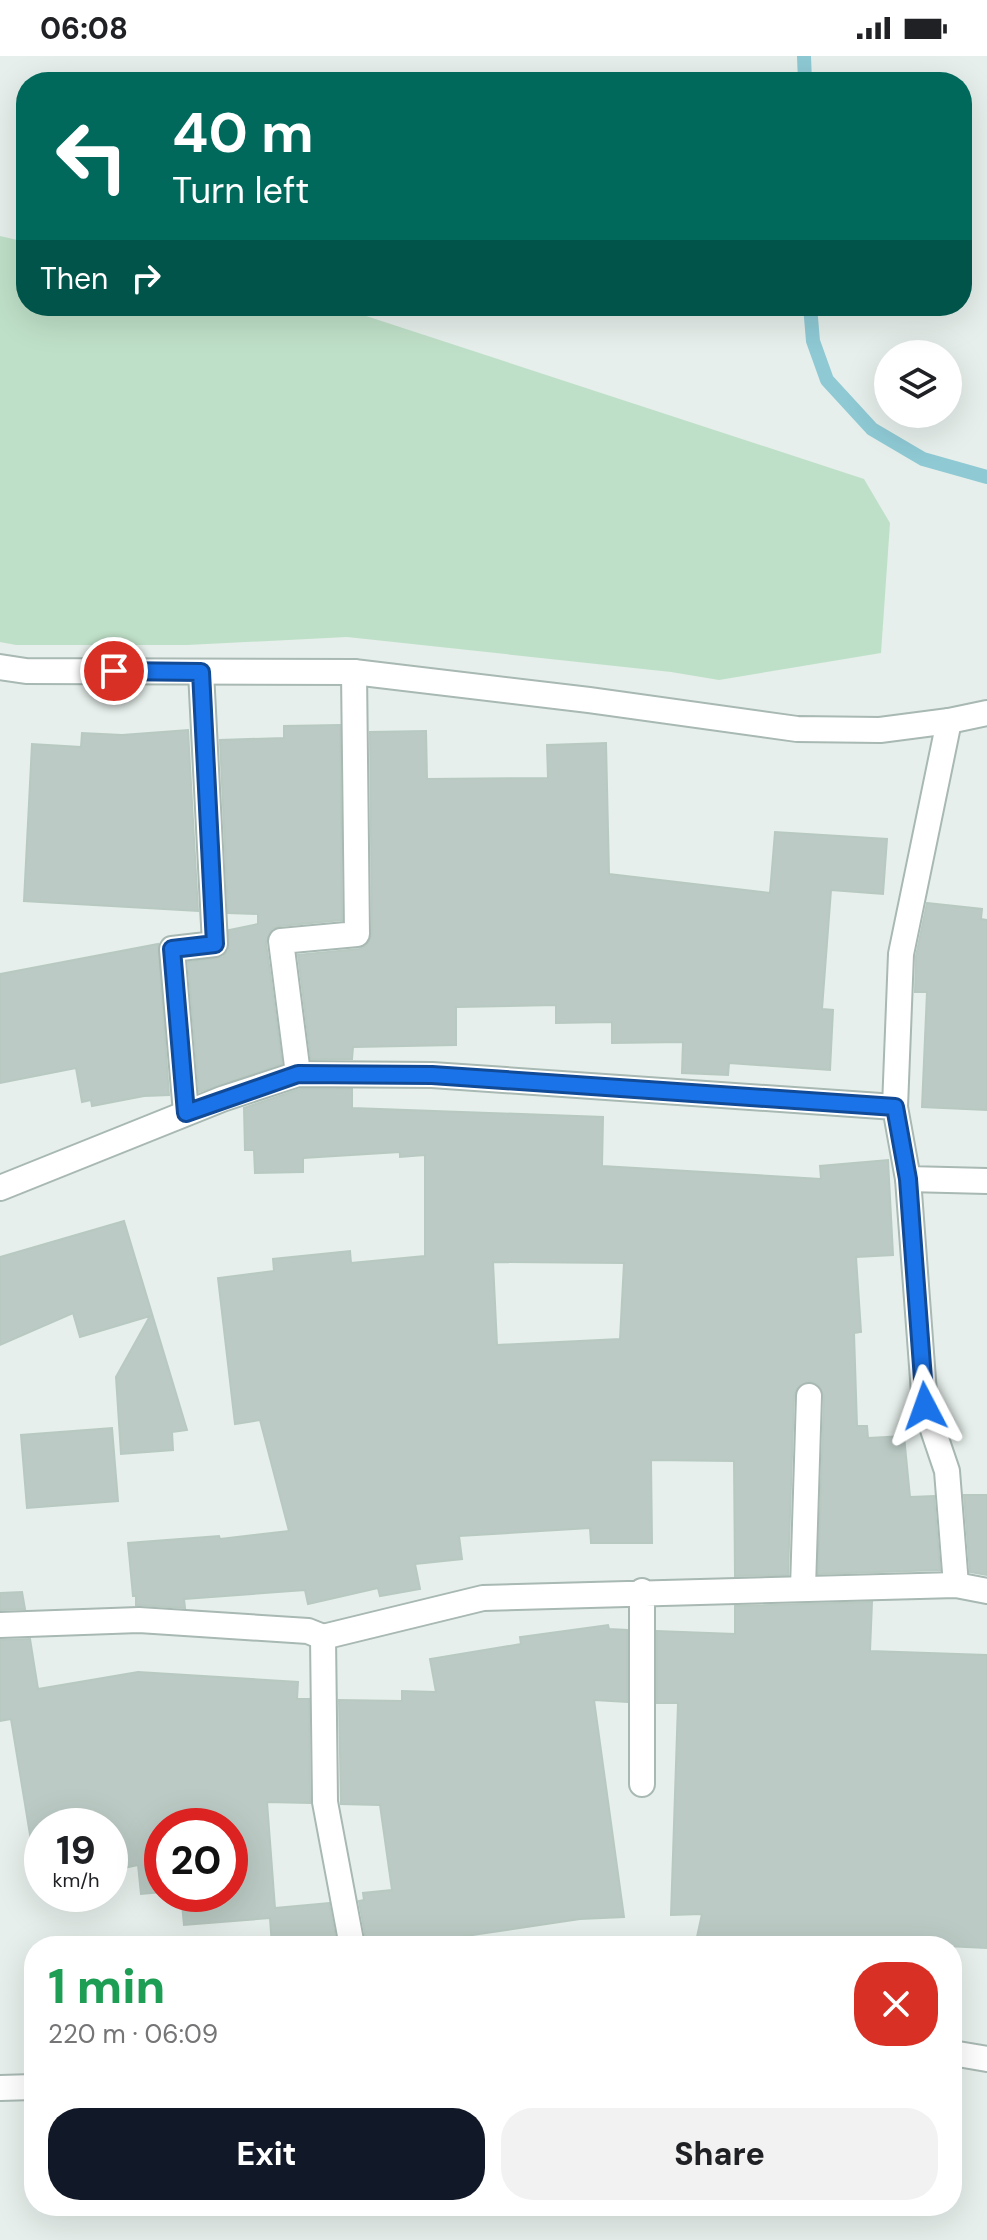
<!DOCTYPE html>
<meta charset="utf-8">
<style>
:root{--surface:#fff;--page:#f2f2f2;--text:#202124;--muted:#757577;--accent:#111827}
body{margin:0;font-family:"DM Sans",sans-serif;background:var(--page);color:var(--text);height:100vh;display:flex;flex-direction:column;font-size:30px;white-space:nowrap}
*{box-sizing:border-box;margin:0}
p{font-size:26px;color:var(--muted)}
.icon{flex:none;width:44px;height:44px;fill:none;stroke:currentColor;stroke-width:2;stroke-linecap:round;stroke-linejoin:round}
.map{position:relative;flex:1;overflow:hidden}
.panel{position:absolute;left:24px;top:1880px;width:938px;height:280px;display:flex;flex-direction:column;background:var(--surface);border-radius:32px;box-shadow:0 8px 32px #0002}
.panel>*{flex:none}
.banner{position:absolute;left:16px;top:16px;width:956px;height:244px;border-radius:32px;box-shadow:0 8px 32px #0002;background:#00695c;color:#fff;overflow:hidden}
.buttons{position:absolute;left:874px;top:284px;display:grid;gap:16px}
.buttons a{display:grid;place-items:center;width:88px;height:88px;border-radius:50%;background:var(--surface);box-shadow:0 8px 32px #0002;font-size:40px}
.speed{position:absolute;left:24px;top:1752px;display:flex;gap:16px;font-size:40px;font-weight:700;text-align:center}
.speed>*{display:grid;place-content:center;width:104px;height:104px;border-radius:50%;background:var(--surface);box-shadow:0 8px 32px #0002;line-height:1}
.speed small{font-size:20px;font-weight:400}
.speed .limit{border:12px solid #d22;background:#fff;color:#111}
.pin{position:absolute;display:grid;place-items:center;width:68px;height:68px;color:#fff;margin:-34px;border:4px solid #fff;border-radius:50%;box-shadow:0 2px 8px #0007}
.me{position:absolute;width:88px;margin:-44px;rotate:356deg;stroke-linejoin:round;filter:drop-shadow(0 0 6px #0008)}
.turn{display:flex;align-items:center;gap:28px;height:168px;padding:0 24px;font-size:36px}
.turn .icon{width:104px;height:104px;stroke-width:2.5}
.turn b{display:block;font-size:56px;line-height:68px}
.then{display:flex;align-items:center;height:76px;padding:0 24px;background:#0003;gap:16px;font-size:30px}
.round{display:grid;place-items:center;flex:none;width:84px;height:84px;border-radius:32px;background:var(--page)}
.headline{display:flex;align-items:center;justify-content:space-between;height:136px;padding:0 24px}
h1{font-size:48px;font-weight:800;line-height:60px;color:#1e9e55}
.cta{display:flex;gap:16px;margin-top:auto;padding:16px 24px}
.cta a{flex:1;height:92px;border-radius:32px;background:var(--accent);color:#fff;font-size:32px;font-weight:800;line-height:92px;text-align:center}
.cta a+a{background:var(--page);color:var(--text)}
.status{display:flex;justify-content:space-between;align-items:center;height:56px;padding:0 40px;background:var(--surface);direction:ltr}
.status svg{height:22px;fill:currentColor}
.map>svg:first-child{display:block}
.green{fill:#bfe0c8}
.lines{fill:none;stroke-linecap:round;stroke-linejoin:round}
.stream{stroke:#8ec9d4;stroke-width:14}
.building{fill:#bbcac4;stroke:#b8c9c2;stroke-width:2;fill-rule:evenodd}
.service-casing{stroke:#a8b8b2;stroke-width:28}
.minor-casing{stroke:#a8b8b2;stroke-width:28}
.tertiary-casing{stroke:#a8b8b2;stroke-width:28}
.service{stroke:#fff;stroke-width:24}
.minor{stroke:#fff;stroke-width:24}
.tertiary{stroke:#fff;stroke-width:24}
.route-casing{stroke:#114b97;stroke-width:20}
.route{stroke:#1a73e8;stroke-width:14}
</style>
<div class="status"><b>06:08</b><svg viewBox="0 0 49 12"><path d="M0 12V9h3v3zM5 12V6h3v6zM10 12V3h3v9zM15 12V0h3v12zM26 1h20v11H26zM47 4h2v5h-2z"/></svg></div>
<div class="map">
<svg width="987" height="2184" viewBox="0 0 987 2184">
<rect width="100%" height="100%" fill="#e6efeb"/>
<!-- green -->
<path class="green" d="M 0,180 L 26,186 L 26,250 L 323,250 L 357,257 L 864,423 L 890,467 L 881,597 L 719,624 L 671,616 L 347,581 L 187,589 L 16,589 L 0,586 Z"/>
<g class="lines">
<!-- stream -->
<path class="stream" d="M 804,0 L 805,26
M 810,250 L 813,285 L 827,324 L 872,373 L 923,403 L 987,421"/>
</g>
<!-- building -->
<path class="building" d="M 340,669 L 342,864 L 280,870 L 272,873 L 266,887 L 282,1008 L 199,1036 L 188,906 L 223,901 L 229,894 L 229,874 L 258,868 L 258,858 L 228,857 L 220,684 L 284,682 L 284,670 Z
M 188,674 L 198,855 L 24,845 L 32,688 L 81,691 L 82,677 L 122,679 Z
M 426,675 L 427,723 L 548,722 L 547,689 L 606,687 L 609,818 L 770,837 L 775,776 L 887,783 L 883,838 L 831,834 L 822,953 L 833,954 L 830,1014 L 729,1007 L 728,1019 L 682,1017 L 683,986 L 612,987 L 612,966 L 556,967 L 556,949 L 456,951 L 456,989 L 353,991 L 352,1003 L 311,1003 L 298,899 L 359,893 L 366,890 L 372,879 L 370,676 Z
M 927,847 L 982,853 L 981,863 L 987,864 L 987,1054 L 922,1051 L 927,936 L 915,936 L 916,900 Z
M 158,888 L 169,1039 L 144,1040 L 92,1050 L 91,1044 L 82,1046 L 76,1012 L 0,1027 L 0,918 Z
M 300,1033 L 352,1033 L 352,1052 L 603,1061 L 602,1110 L 821,1123 L 820,1110 L 888,1104 L 893,1199 L 856,1201 L 861,1276 L 854,1277 L 857,1370 L 867,1370 L 868,1382 L 904,1380 L 910,1441 L 934,1440 L 940,1514 L 818,1518 L 824,1340 L 818,1328 L 809,1325 L 797,1332 L 794,1340 L 788,1519 L 735,1520 L 734,1405 L 651,1404 L 652,1487 L 591,1487 L 590,1472 L 459,1480 L 462,1503 L 415,1508 L 420,1533 L 380,1540 L 378,1532 L 308,1548 L 305,1534 L 184,1543 L 185,1552 L 136,1549 L 136,1540 L 133,1540 L 128,1487 L 219,1480 L 220,1483 L 289,1475 L 260,1364 L 235,1368 L 218,1222 L 274,1215 L 273,1203 L 350,1195 L 351,1207 L 425,1200 L 425,1099 L 400,1101 L 400,1096 L 303,1102 L 303,1116 L 255,1117 L 254,1094 L 245,1094 L 244,1052 ZM 493,1206 L 624,1207 L 620,1283 L 497,1289 Z
M 124,1165 L 187,1374 L 172,1376 L 173,1394 L 121,1398 L 116,1321 L 150,1260 L 80,1281 L 73,1257 L 0,1289 L 0,1201 Z
M 112,1372 L 118,1445 L 27,1452 L 21,1379 Z
M 964,1439 L 987,1439 L 987,1519 L 970,1516 Z
M 22,1536 L 25,1553 L 0,1554 L 0,1537 Z
M 872,1546 L 870,1595 L 987,1599 L 987,1892 L 862,1886 L 861,1890 L 695,1890 L 702,1858 L 671,1859 L 678,1647 L 657,1647 L 657,1575 L 735,1578 L 735,1550 Z
M 608,1569 L 609,1573 L 627,1574 L 627,1646 L 594,1644 L 624,1861 L 580,1863 L 398,1890 L 367,1890 L 359,1845 L 364,1844 L 363,1837 L 392,1834 L 380,1749 L 341,1748 L 339,1644 L 402,1645 L 402,1635 L 436,1636 L 430,1603 L 521,1588 L 520,1581 Z
M 30,1583 L 38,1633 L 138,1616 L 298,1626 L 297,1643 L 309,1643 L 310,1747 L 267,1746 L 275,1852 L 329,1847 L 337,1890 L 272,1890 L 270,1862 L 184,1869 L 181,1838 L 230,1838 L 230,1770 L 162,1770 L 162,1836 L 141,1838 L 138,1809 L 110,1815 L 110,1770 L 42,1770 L 42,1801 L 34,1803 L 11,1663 L 0,1665 L 0,1584 Z"/>
<g class="lines">
<defs>
<path id="service" d="M 298,1018 L 281,885 L 357,878 L 354,616
M 895,1051 L 901,898 L 949,665
M 186,1057 L 172,893 L 215,888 L 201,616
M 908,1123 L 925,1350 L 947,1415 L 956,1529
M 803,1532 L 809,1340
M 0,1569 L 139,1564 L 308,1575 L 323,1581
M 952,1997 L 987,2003"/>
<path id="minor" d="M 0,1132 L 222,1043 L 298,1018 L 432,1019 L 895,1051 L 908,1123 L 987,1125
M 642,1535 L 642,1728
M 352,1890 L 325,1746 L 323,1581 L 483,1542 L 956,1529 L 987,1535
M 0,2032 L 34,2031"/>
<path id="tertiary" d="M 0,611 L 26,615 L 354,616 L 589,644 L 797,673 L 880,674 L 949,665 L 987,657"/>
</defs>
<!-- service casing -->
<use href="#service" class="service-casing"/>
<!-- minor casing -->
<use href="#minor" class="minor-casing"/>
<!-- tertiary casing -->
<use href="#tertiary" class="tertiary-casing"/>
<!-- service -->
<use href="#service" class="service"/>
<!-- minor -->
<use href="#minor" class="minor"/>
<!-- tertiary -->
<use href="#tertiary" class="tertiary"/>
</g>
<g class="lines">
<defs>
<path id="route" d="M 114,615 L 201,616 L 215,888 L 172,893 L 186,1057 L 298,1018 L 432,1019 L 895,1051 L 908,1123 L 925,1350"/>
</defs>
<!-- route casing -->
<use href="#route" class="route-casing"/>
<!-- route -->
<use href="#route" class="route"/>
</g>
</svg>
<div class="buttons">
<a><svg class="icon" aria-label="layers" viewBox="0 0 24 24"><path d="M12 4l9 5-9 5-9-5zM3 14l9 5 9-5"/></svg></a>
</div>
<div class="speed"><div>19<small>km/h</small></div><div class="limit">20</div></div>
<div class="pin" style="left:114px;top:615px;background:#d93025"><svg class="icon" aria-label="arrive" viewBox="0 0 24 24"><path d="M6 21V4h12l-3 4 3 4H6"/></svg></div>
<svg class="me" style="left:925px;top:1350px" viewBox="-20 -20 40 40"><path d="M0-17L14 15 0 8-14 15z" fill="#1a73e8" stroke="#fff" stroke-width="4"/></svg>
<div class="banner">
<div class="turn"><svg class="icon" aria-label="left" viewBox="0 0 24 24"><path d="M17 20v-9H6M10 6l-5 5 5 5"/></svg><div><b>40 m</b>Turn left</div></div>
<div class="then">Then<svg class="icon" aria-label="right" viewBox="0 0 24 24"><path d="M7 20v-9h11M14 6l5 5-5 5"/></svg></div>
</div>
<section class="panel">
<div class="headline"><div><h1>1 min</h1><p>220 m · 06:09</p></div><a class="round" style="background:#d93025;color:#fff"><svg class="icon" aria-label="close" viewBox="0 0 24 24"><path d="M6 6l12 12M18 6L6 18"/></svg></a></div>
<div class="cta"><a>Exit</a><a>Share</a></div>
</section>
</div>
